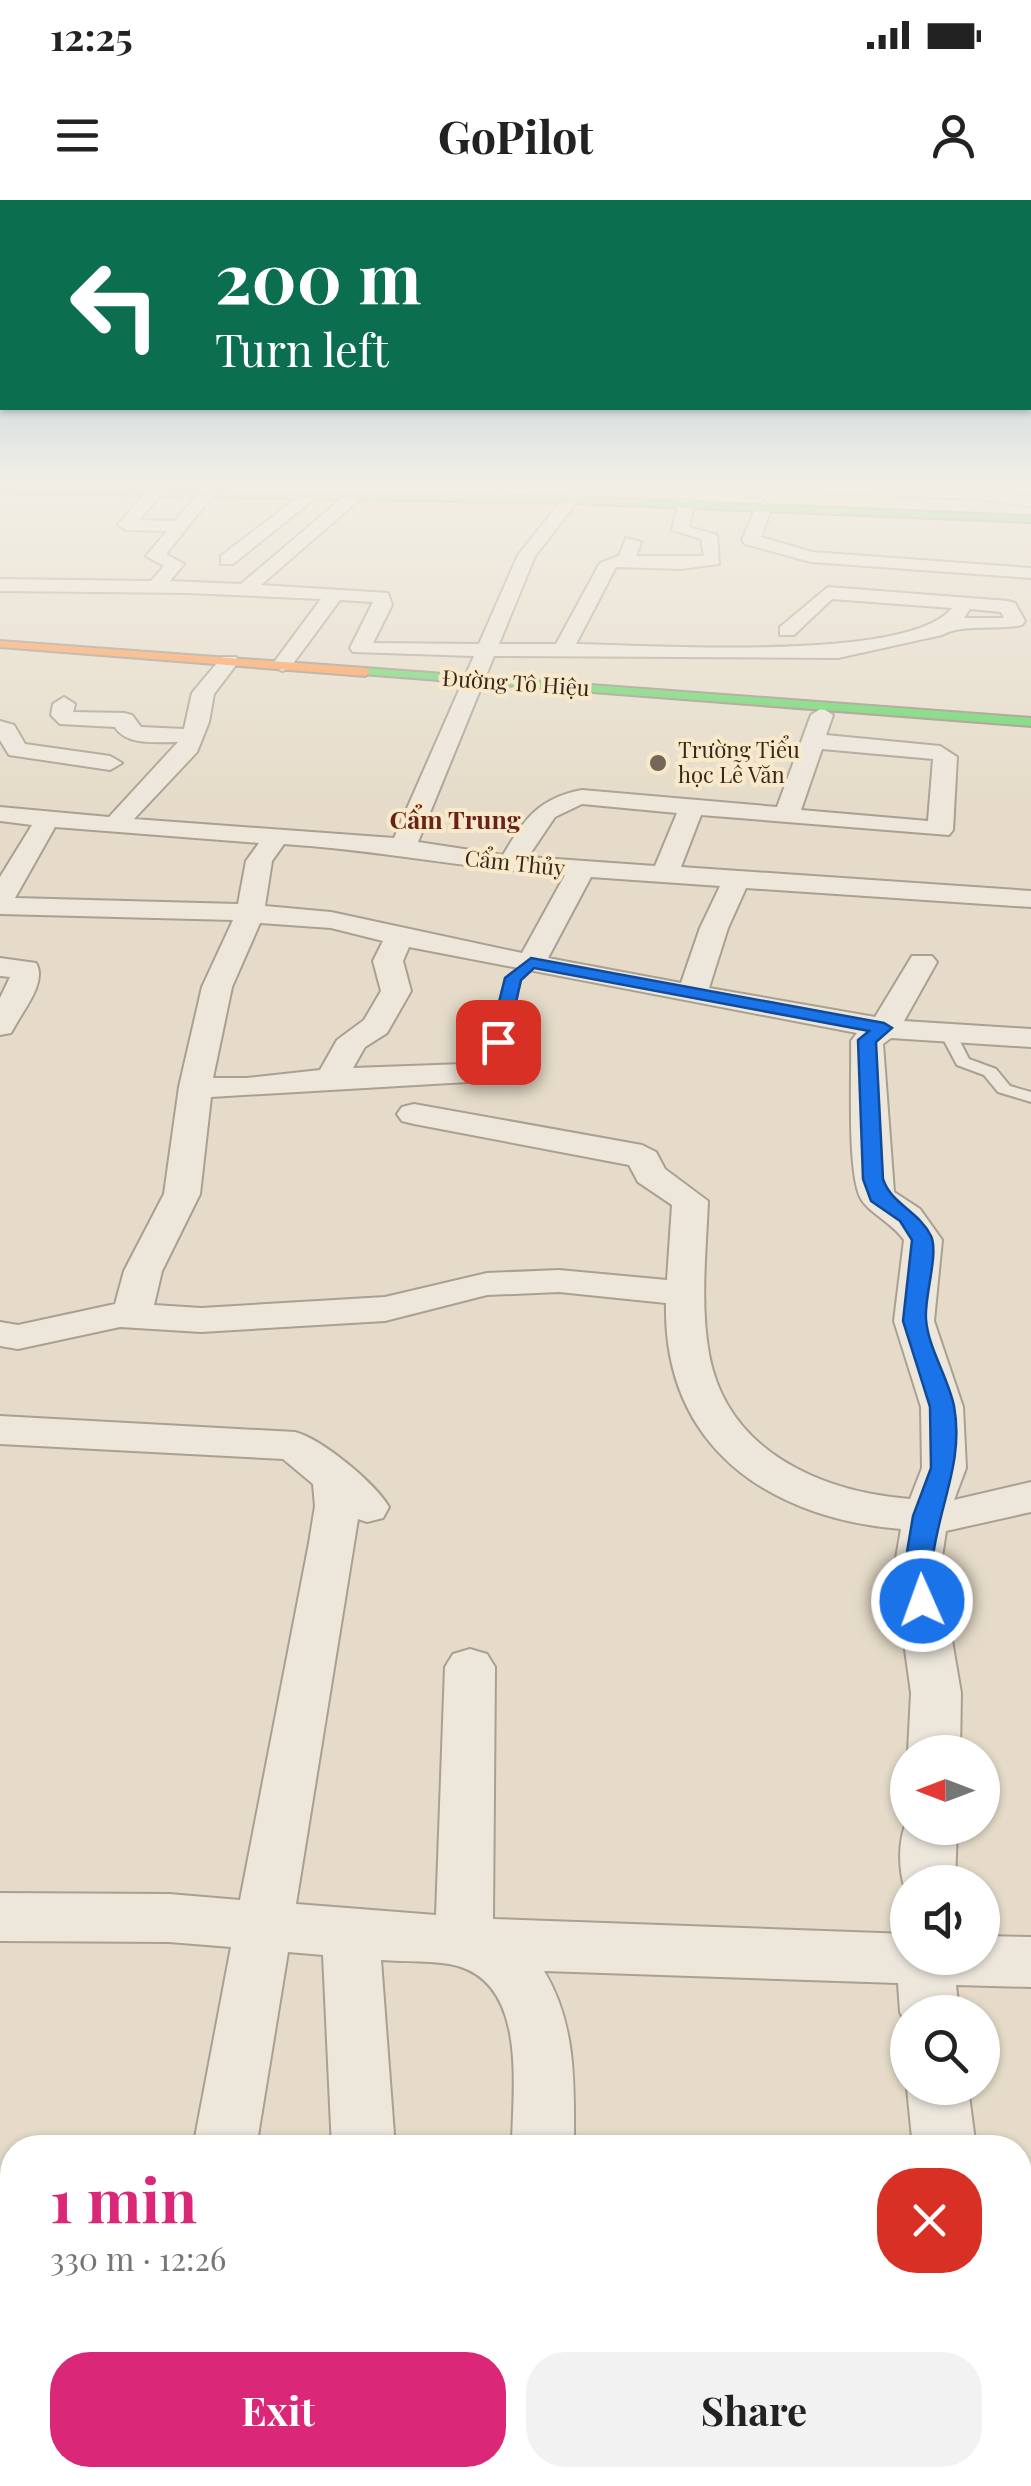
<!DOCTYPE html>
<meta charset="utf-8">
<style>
:root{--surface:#fff;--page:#f2f2f2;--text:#222;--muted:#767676;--accent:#db2777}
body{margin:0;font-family:"Playfair Display",serif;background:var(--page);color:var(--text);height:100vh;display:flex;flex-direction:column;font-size:38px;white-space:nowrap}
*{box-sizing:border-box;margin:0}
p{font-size:32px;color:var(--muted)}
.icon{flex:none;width:55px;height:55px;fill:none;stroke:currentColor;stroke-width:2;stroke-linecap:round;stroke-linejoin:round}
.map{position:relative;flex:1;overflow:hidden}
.panel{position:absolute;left:0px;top:1935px;width:1032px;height:352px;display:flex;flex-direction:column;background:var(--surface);border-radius:40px 40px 0 0;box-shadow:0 2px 8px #0004}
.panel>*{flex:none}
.guide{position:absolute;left:0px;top:0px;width:1032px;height:210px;box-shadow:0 2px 8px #0004;background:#0b6e4f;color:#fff;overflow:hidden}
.needle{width:65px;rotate:270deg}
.tools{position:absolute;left:890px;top:1535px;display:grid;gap:20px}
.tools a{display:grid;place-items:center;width:110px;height:110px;border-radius:50%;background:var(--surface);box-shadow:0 2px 8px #0004;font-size:50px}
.pin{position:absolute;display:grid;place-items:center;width:85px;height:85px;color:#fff;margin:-42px;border-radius:20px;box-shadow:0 5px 15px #0006}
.me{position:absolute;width:110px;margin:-55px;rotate:358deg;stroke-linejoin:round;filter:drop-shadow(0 0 8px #0008)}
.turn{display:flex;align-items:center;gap:35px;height:210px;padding:0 50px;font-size:45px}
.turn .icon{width:130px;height:130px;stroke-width:2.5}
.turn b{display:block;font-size:70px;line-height:85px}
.round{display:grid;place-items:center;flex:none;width:105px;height:105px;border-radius:40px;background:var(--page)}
.headline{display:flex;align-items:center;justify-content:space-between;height:170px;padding:0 50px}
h1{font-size:60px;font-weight:700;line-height:75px;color:var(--accent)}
.button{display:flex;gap:20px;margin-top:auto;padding:20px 50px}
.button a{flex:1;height:115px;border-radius:40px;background:var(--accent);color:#fff;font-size:40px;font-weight:700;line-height:115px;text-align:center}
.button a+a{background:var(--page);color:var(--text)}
.status{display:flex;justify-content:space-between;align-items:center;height:70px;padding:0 50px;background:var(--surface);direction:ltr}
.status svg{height:28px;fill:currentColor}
header{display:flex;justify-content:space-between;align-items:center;height:130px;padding:0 50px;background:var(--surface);font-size:45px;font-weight:700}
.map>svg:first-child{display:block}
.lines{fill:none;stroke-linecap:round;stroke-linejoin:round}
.lane-casing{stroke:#aaa092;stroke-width:4}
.street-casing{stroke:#aaa092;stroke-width:4}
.fast-casing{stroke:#998f82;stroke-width:4}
.slow-casing{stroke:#998f82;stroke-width:4}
.lane{fill:#ece6db;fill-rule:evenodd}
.street{fill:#ece6db;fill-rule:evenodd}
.fast{fill:#63d668;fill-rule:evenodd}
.slow{fill:#ff974d;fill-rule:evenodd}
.route{fill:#1a73e8;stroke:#114b97;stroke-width:2.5}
.poi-dot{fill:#756657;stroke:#f9e9cb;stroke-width:4}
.labels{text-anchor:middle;stroke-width:8;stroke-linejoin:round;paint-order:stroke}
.far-street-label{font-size:22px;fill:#38271a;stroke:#f9e9cb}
.far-poi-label{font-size:22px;fill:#38271a;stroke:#f9e9cb;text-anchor:start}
.far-quarter-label{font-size:25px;font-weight:bold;fill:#692215;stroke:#f9e9cb}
</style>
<div class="status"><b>12:25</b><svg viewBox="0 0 49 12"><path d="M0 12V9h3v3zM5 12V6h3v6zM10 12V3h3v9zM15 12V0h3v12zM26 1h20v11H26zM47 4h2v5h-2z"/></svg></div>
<header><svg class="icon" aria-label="menu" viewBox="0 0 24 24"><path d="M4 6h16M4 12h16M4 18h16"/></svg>GoPilot<svg class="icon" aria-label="person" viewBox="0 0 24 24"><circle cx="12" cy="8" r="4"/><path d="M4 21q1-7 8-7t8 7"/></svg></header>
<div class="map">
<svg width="1031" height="2286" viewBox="0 0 1031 2286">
<rect width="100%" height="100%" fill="#e5dbc8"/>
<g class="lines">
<defs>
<path id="lane" d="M 531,759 L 538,763 L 520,780 L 499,873 L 491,878 L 485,876 L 483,873 L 506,778 Z
M 949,830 L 955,832 L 969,859 L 996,869 L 1010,886 L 1031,892 L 1031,902 L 998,892 L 984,875 L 957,865 L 941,835 Z"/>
<path id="street" d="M 207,288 L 215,293 L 166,354 L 184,364 L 170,381 L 241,384 L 348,293 L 360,293 L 360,299 L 261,385 L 388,393 L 392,405 L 373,443 L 479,444 L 518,355 L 570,290 L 576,288 L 584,293 L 535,356 L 499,444 L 556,444 L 600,363 L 619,356 L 626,338 L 641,342 L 636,356 L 704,356 L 701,339 L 672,330 L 678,304 L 686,299 L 694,304 L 689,327 L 717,335 L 719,364 L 681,369 L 616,367 L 576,444 C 649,445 909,463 952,408 L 832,399 L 794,435 L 780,435 L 780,427 L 828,387 L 1008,401 L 1015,403 L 1025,421 L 1022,425 C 996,431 964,423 942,435 L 838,458 L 494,456 L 418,642 L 503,655 C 524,619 539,598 582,590 L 777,607 L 811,515 L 822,508 L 833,515 L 826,535 L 940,546 L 957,557 L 953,630 L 949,635 L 701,615 L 681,667 L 1031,691 L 1031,707 L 746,688 L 728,728 L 709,788 L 875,817 L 912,756 L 932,756 L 937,762 L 904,821 L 1031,829 L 1031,847 L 891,838 L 883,844 L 894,992 L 920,1009 L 942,1040 L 934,1121 L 963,1207 L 966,1268 L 954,1300 L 1031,1282 L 1031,1312 L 946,1331 L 940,1370 L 961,1493 L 960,1552 L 908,1552 L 911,1493 L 894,1370 L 901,1329 C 769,1318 663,1247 666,1103 L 559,1092 L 487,1095 L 385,1121 L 201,1132 L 120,1127 L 18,1149 L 0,1146 L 0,1122 L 18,1125 L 115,1104 L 124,1071 L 164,994 L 179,887 L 202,787 L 233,720 L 0,714 L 0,677 L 32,625 L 0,621 L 0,607 L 109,617 L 178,542 C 158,542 126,546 115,527 L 60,524 L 51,515 L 53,504 L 64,497 L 75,504 L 73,512 L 124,513 L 132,515 L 141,527 L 184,529 L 192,493 L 222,457 L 236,457 L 239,461 L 214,494 L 209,522 L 197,552 L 134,619 L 394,638 L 474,456 L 353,452 L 350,448 L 373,402 L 340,400 L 289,469 L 282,471 L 272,465 L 321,399 L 189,393 L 0,391 L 0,379 L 151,381 L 164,366 L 146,356 L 167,331 L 126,330 L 118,325 L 149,289 L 163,292 L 139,320 L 175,321 L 201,290 ZM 970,409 L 1001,412 L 1004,418 L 964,418 ZM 822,549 L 933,559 L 928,621 L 801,610 ZM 582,604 L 677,613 L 655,666 L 528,657 L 555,617 ZM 55,627 L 259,643 L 246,661 L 238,704 L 15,698 ZM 284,644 C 379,650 470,669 565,675 L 522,753 L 331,712 L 265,706 L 272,661 ZM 591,677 L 720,686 L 700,728 L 681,783 L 548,758 ZM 260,723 L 331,728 L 383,741 L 373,761 L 381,791 L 364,820 L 337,840 L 320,870 L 247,878 L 213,878 L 232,787 ZM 409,747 L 857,833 L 851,841 C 852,877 847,968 860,997 C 867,1012 893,1023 904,1040 L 894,1121 L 921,1207 L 922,1268 L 910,1299 C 820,1292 727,1251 709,1154 C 700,1104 706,1052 708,1001 L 665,969 L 656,952 L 642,945 L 414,904 L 402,907 L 397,914 L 402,921 L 414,924 L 629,965 L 638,982 L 672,1005 L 667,1080 L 559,1070 L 487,1073 L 385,1097 L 201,1108 L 154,1105 L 162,1071 L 200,994 L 211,897 L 502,880 L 507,873 L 502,866 L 491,863 L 353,868 L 365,847 L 387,833 L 411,791 L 403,761 Z
M 413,288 L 429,288 L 429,291 L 421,296 Z
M 492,288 L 508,288 L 499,297 L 493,295 Z
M 624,288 L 640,288 L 643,295 L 629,298 Z
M 817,288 L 946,288 L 1031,296 L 1031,306 L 978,299 L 825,293 Z
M 305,292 L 319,295 L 233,364 L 221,364 L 221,356 Z
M 764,302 L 772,307 L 761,337 L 812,352 L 1031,368 L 1031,378 L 811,362 L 745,344 L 742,340 L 756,307 Z
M 0,521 L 14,525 L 25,544 L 110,556 L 122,563 L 110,570 L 9,555 L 0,540 Z
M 0,758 L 36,763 C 47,781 25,808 15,826 L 11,833 L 0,835 L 0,798 L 10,777 L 0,776 Z
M 0,1216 L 295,1232 C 322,1239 375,1283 389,1307 L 383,1318 L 367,1322 L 358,1319 L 296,1704 L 436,1715 L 445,1467 L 453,1454 L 470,1449 L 487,1454 L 495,1467 L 493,1719 L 908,1734 L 908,1758 L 982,1758 L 982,1736 L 1031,1737 L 1031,1787 L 956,1785 L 959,1812 L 908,1812 L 908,1827 L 900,1812 L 898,1783 L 544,1771 C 577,1825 574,1886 574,1948 L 512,1948 C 512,1892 529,1787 458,1766 C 435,1760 405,1762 381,1760 L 395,1948 L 332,1948 L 323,1755 L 288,1752 L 256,1948 L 193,1948 L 231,1747 L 169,1742 L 0,1741 L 0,1693 L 169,1694 L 240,1700 L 309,1343 L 315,1306 L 313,1284 L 283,1259 L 0,1244 Z
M 908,1619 L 908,1628 L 957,1628 L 955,1682 L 908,1682 L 908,1696 C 898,1676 897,1640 908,1619 Z
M 907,1888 L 968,1888 L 976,1948 L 913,1948 Z
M 131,2275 L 203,2275 L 202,2286 L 130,2286 Z
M 310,2275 L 382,2275 L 381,2286 L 309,2286 Z
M 511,2275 L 583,2275 L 583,2286 L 511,2286 Z
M 945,2275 L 1017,2275 L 1018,2286 L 946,2286 Z"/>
<path id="fast" d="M 0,288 L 570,297 L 1031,316 L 1031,322 L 570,303 L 0,293 Z
M 365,468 L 1031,518 L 1031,526 L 361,474 L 361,470 Z"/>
<path id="slow" d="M 0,441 L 365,468 L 371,472 L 365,476 L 0,447 Z"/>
</defs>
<!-- lane casing -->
<use href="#lane" class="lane-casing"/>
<!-- street casing -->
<use href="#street" class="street-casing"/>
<!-- fast casing -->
<use href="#fast" class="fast-casing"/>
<!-- slow casing -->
<use href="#slow" class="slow-casing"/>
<!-- lane -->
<use href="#lane" class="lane"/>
<!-- street -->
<use href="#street" class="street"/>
<!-- fast -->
<use href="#fast" class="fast"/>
<!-- slow -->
<use href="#slow" class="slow"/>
</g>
<!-- sky -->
<linearGradient id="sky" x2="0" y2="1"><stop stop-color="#93bdd6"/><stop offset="0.47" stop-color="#f3efe6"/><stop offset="1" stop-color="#f3efe6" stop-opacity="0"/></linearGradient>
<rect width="1031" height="608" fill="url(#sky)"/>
<!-- route -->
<path class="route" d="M 531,758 L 884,823 L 892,828 L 876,842 L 883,979 C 891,1004 919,1011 931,1036 C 939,1054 924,1097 926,1119 C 928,1148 948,1177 954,1206 C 964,1260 940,1303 933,1356 C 930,1372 939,1394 932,1408 L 912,1408 L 904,1370 L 913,1316 L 931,1268 L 930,1207 L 903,1121 L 912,1040 L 900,1021 L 871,1001 L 863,979 L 858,840 L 869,831 L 534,768 L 521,780 L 507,842 L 498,847 L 492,845 L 489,842 L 505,778 Z"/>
<!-- markers -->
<circle class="poi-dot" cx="658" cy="563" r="10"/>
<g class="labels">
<!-- far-street labels -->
<g class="far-street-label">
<text transform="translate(516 483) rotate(4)" y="8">Đường Tô Hiệu</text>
<text transform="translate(515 663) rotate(6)" y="8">Cẩm Thủy</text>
</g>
<!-- far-poi labels -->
<g class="far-poi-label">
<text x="678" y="558">Trường Tiểu<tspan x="678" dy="25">học Lễ Văn</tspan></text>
</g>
<!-- far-quarter labels -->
<g class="far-quarter-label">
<text x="455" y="629">Cẩm Trung</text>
</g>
</g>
</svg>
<div class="tools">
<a><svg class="needle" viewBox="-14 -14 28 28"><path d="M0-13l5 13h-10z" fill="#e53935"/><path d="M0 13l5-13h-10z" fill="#767676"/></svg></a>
<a><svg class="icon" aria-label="sound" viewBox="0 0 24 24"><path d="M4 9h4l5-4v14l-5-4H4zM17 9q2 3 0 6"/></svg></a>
<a><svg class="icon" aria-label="search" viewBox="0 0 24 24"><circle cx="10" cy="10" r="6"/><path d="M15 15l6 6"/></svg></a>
</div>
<div class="pin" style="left:498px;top:842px;background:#d93025"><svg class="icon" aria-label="arrive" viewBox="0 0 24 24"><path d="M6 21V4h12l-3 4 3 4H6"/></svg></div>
<svg class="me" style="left:922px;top:1401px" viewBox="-20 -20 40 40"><circle r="17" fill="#1a73e8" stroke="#fff" stroke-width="3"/><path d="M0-11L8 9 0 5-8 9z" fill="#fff"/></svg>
<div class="guide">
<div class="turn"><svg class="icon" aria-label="left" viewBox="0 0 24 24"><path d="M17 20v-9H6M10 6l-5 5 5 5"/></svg><div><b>200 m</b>Turn left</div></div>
</div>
<section class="panel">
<div class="headline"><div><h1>1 min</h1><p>330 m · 12:26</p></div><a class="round" style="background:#d93025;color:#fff"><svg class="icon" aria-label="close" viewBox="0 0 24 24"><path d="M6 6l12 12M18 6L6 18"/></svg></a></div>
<div class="button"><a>Exit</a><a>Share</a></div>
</section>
</div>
